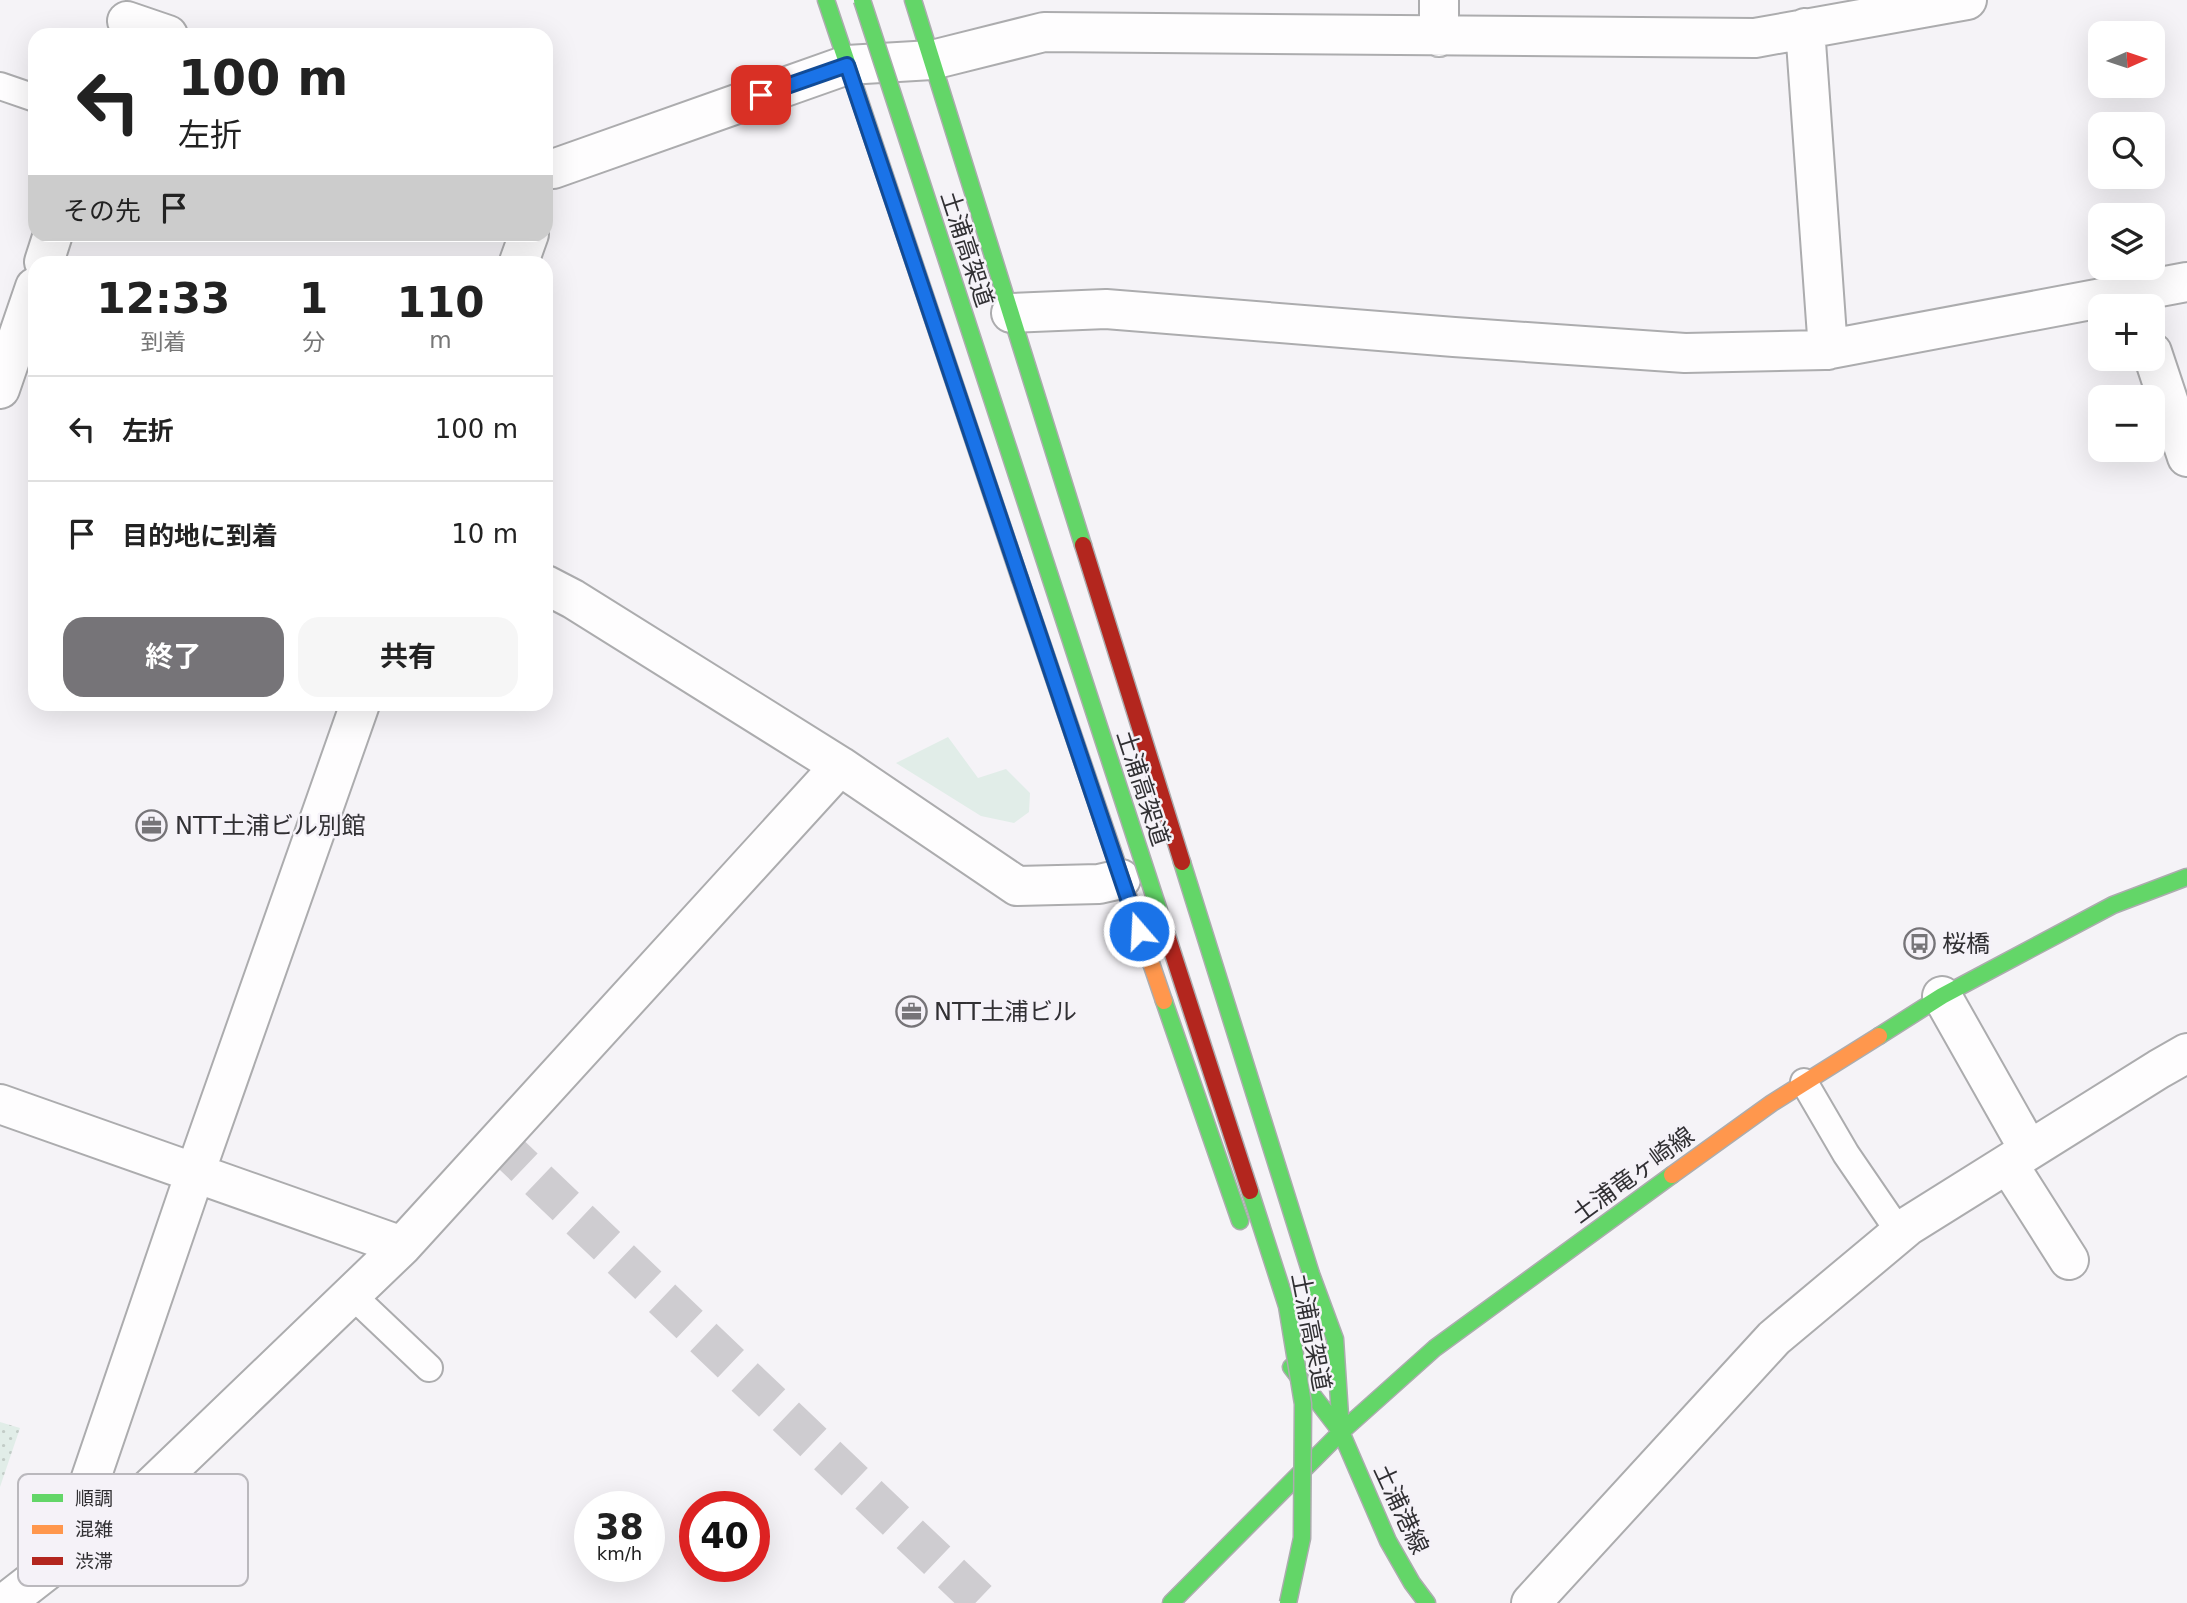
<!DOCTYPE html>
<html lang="ja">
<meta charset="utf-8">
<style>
:root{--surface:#fff;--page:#f6f6f6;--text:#222;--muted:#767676;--line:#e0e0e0;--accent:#767478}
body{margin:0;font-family:"DejaVu Sans","Noto Sans JP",sans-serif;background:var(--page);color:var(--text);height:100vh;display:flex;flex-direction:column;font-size:26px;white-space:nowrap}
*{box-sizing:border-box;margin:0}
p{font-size:23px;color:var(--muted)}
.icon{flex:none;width:38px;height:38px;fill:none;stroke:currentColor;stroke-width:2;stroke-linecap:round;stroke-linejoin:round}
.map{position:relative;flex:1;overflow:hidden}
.side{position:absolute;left:28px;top:256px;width:525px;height:455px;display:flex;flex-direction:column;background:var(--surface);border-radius:21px;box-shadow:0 7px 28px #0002}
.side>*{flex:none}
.banner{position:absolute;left:28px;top:28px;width:525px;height:214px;border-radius:21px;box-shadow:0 7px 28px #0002;background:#fff;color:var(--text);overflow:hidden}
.needle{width:46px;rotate:87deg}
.controls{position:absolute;left:2088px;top:21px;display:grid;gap:14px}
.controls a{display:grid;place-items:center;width:77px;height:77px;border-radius:14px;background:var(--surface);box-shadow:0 7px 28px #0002;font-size:35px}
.speed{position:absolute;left:574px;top:1491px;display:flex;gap:14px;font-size:35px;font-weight:700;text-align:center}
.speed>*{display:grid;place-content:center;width:91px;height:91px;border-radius:50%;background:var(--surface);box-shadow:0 7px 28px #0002;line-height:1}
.speed small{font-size:18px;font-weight:400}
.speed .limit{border:10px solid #d22;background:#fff;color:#111}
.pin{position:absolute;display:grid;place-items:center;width:60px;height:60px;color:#fff;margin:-30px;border-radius:14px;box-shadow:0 4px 10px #0006}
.me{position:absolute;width:77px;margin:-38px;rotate:341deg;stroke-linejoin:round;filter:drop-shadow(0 0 5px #0008)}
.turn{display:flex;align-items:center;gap:24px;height:147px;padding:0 35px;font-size:32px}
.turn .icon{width:91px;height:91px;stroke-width:2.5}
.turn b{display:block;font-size:49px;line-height:60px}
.then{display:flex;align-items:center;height:66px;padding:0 35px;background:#0003;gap:14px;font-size:26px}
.eta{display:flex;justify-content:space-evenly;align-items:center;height:119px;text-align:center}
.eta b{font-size:42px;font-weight:700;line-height:49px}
.action{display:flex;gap:14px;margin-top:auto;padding:14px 35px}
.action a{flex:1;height:80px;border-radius:21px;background:var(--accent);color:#fff;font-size:28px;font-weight:700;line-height:80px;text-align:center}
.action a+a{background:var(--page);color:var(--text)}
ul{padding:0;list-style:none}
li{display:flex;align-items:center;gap:21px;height:105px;padding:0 35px;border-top:2px solid var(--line)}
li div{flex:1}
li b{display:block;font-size:26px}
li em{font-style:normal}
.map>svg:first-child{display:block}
.grass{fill:url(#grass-dots)}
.park{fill:#e1ede8}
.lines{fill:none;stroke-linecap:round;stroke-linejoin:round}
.street-tunnel{stroke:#ceccd0;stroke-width:38;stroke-dasharray:38 19;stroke-linecap:butt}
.lane-casing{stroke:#acacae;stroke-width:30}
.street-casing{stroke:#acacae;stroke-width:42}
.fast-casing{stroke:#acacae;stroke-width:19}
.slow-casing{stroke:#acacae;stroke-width:19}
.jam-casing{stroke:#acacae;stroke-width:19}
.lane{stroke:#fefdfe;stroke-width:26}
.street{stroke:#fefdfe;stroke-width:38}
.fast{stroke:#63d668;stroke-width:16}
.slow{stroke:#ff974d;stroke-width:16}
.jam{stroke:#b3261e;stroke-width:16}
.fast-bridge-casing{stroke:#acacae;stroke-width:19;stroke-linecap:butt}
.jam-bridge-casing{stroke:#acacae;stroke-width:19;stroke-linecap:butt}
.fast-bridge{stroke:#63d668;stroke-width:16}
.jam-bridge{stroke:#b3261e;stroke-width:16}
.route-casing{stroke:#114b97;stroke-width:18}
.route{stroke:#1a73e8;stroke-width:12}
.labels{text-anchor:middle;stroke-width:5;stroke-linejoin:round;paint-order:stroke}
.street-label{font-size:24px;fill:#313033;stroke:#f5f2f8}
.poi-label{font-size:24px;fill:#313033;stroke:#f5f2f8;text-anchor:start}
.key{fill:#f5f2f8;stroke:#bab8bd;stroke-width:2}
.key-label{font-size:19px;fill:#313033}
</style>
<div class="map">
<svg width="2187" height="1603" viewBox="0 0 2187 1603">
<defs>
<pattern id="grass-dots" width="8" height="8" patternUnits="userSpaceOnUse" patternTransform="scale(1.75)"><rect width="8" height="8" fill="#e1ede8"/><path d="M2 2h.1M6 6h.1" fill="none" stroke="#c2ccc7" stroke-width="1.8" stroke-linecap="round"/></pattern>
</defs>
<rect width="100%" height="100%" fill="#f5f3f7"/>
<!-- grass -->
<path class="grass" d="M 0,1422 L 20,1428 L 0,1487 Z"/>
<!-- park -->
<path class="park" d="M 948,737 L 978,778 L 1006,769 L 1030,793 L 1029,812 L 1014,823 L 981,816 L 896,763 Z"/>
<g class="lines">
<!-- street-tunnel -->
<path class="street-tunnel" d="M 497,1141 L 982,1603"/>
<defs>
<path id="lane" d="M 0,86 L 35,98
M 1804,1082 L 1846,1154 L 1900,1233
M 352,1295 L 429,1368"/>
<path id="street" d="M 127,21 L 168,35
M 1805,28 L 1828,350
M 1439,37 L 1439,0
M 546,167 L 553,169 L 847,65 L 932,60 L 1044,32 L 1755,38 L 1967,0
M 44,262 L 53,234
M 519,262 L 529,234
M 1011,313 L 1106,309 L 1454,337 L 1685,353 L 1825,350 L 2187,282
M 2152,352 L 2187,457
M 0,389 L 35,287
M 546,585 L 573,599 L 840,766 L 1017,886 L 1099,884 L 1121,879
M 1942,996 L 2029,1150
M 0,1104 L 402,1246
M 2008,1164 L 2069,1260
M 64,1557 L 195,1173 L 360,704
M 5,1603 L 64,1557 L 118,1519 L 402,1246 L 840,766
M 1531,1603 L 1774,1338 L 1908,1226 L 2159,1069 L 2187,1053"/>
<path id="fast" d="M 826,0 L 1020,579
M 913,0 L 1083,545
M 1182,862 L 1311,1274 L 1335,1339 L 1341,1432
M 1164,1001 L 1240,1221
M 1879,1036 L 1942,996 L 2113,905 L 2187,877
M 1291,1367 L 1341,1432 L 1388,1541 L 1412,1583 L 1427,1603
M 1171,1603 L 1341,1432 L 1435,1348 L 1672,1175"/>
<path id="slow" d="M 1020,579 L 1164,1001
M 1672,1175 L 1772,1103 L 1879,1036"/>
<path id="jam" d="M 1083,545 L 1182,862"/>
</defs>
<!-- lane casing -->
<use href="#lane" class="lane-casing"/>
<!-- street casing -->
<use href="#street" class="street-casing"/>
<!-- fast casing -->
<use href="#fast" class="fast-casing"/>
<!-- slow casing -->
<use href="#slow" class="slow-casing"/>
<!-- jam casing -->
<use href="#jam" class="jam-casing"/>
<!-- lane -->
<use href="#lane" class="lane"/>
<!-- street -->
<use href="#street" class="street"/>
<!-- fast -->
<use href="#fast" class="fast"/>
<!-- slow -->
<use href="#slow" class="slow"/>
<!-- jam -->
<use href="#jam" class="jam"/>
<defs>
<path id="fast-bridge" d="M 862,0 L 1163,923
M 1250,1191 L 1287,1306 L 1303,1404 L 1302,1538 L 1288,1603"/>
<path id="jam-bridge" d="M 1163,923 L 1250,1191"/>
</defs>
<!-- fast-bridge casing -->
<use href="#fast-bridge" class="fast-bridge-casing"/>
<!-- jam-bridge casing -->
<use href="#jam-bridge" class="jam-bridge-casing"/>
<!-- fast-bridge -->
<use href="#fast-bridge" class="fast-bridge"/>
<!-- jam-bridge -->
<use href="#jam-bridge" class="jam-bridge"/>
</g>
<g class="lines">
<defs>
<path id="route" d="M 761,95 L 847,65 L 1139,931"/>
</defs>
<!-- route casing -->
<use href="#route" class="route-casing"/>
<!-- route -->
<use href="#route" class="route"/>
</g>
<!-- icons -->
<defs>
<symbol id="office-ring" viewBox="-11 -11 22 22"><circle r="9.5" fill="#f5f2f8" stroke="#767478" stroke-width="1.5"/><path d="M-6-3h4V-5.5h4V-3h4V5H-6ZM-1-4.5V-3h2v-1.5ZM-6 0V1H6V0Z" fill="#767478"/></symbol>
<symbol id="bus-ring" viewBox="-11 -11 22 22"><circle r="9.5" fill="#f5f2f8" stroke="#767478" stroke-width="1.5"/><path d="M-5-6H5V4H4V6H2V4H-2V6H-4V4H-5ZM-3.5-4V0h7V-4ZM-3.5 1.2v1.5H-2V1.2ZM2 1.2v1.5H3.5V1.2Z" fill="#767478"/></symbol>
</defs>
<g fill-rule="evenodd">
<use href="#office-ring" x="134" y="808" width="35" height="35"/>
<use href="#bus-ring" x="1902" y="926" width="35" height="35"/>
<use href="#office-ring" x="894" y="994" width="35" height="35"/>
</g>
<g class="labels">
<!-- street labels -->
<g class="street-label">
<text transform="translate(967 249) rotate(72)" y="8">土浦高架道</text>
<text transform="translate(1143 788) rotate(72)" y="8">土浦高架道</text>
<text transform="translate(1633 1175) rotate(-36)" y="8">土浦竜ヶ崎線</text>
<text transform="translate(1311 1332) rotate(79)" y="8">土浦高架道</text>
<text transform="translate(1401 1509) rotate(65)" y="8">土浦港線</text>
</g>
<!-- poi labels -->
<g class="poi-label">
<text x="175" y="834">NTT土浦ビル別館</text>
<text x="1942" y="952">桜橋</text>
<text x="934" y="1020">NTT土浦ビル</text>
</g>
</g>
<!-- legend -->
<rect x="18" y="1474" width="230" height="112" rx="10" class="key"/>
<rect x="32" y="1494" width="31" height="8" fill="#63d668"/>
<rect x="32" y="1525" width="31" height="9" fill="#ff974d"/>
<rect x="32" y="1557" width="31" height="8" fill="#b3261e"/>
<g class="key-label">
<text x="75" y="1505">順調</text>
<text x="75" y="1536">混雑</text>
<text x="75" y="1568">渋滞</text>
</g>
</svg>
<div class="controls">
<a><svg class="needle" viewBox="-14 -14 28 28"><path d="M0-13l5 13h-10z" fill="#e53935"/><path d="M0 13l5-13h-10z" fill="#767676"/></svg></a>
<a><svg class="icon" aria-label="search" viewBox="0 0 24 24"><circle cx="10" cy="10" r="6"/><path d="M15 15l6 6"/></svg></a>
<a><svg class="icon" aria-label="layers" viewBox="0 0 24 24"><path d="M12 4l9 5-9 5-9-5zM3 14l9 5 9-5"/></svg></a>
<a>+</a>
<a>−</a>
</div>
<div class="speed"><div>38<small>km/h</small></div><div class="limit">40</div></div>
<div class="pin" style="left:761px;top:95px;background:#d93025"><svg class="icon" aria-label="arrive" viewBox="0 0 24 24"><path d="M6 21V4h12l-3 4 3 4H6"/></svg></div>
<svg class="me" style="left:1139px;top:931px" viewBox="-20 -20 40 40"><circle r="17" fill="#1a73e8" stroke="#fff" stroke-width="3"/><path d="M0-11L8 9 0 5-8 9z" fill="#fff"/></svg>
<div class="banner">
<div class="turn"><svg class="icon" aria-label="left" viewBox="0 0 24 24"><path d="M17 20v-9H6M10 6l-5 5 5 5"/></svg><div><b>100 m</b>左折</div></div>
<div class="then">その先<svg class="icon" aria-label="arrive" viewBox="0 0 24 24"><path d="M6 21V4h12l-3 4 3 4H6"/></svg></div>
</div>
<section class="side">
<div class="eta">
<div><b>12:33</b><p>到着</p></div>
<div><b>1</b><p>分</p></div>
<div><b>110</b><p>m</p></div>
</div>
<ul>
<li><svg class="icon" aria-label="left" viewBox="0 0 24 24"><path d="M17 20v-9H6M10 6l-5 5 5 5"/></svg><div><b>左折</b></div><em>100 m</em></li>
<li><svg class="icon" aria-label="arrive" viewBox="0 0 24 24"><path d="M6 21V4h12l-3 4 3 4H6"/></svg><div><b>目的地に到着</b></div><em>10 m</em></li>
</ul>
<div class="action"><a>終了</a><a>共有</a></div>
</section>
</div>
